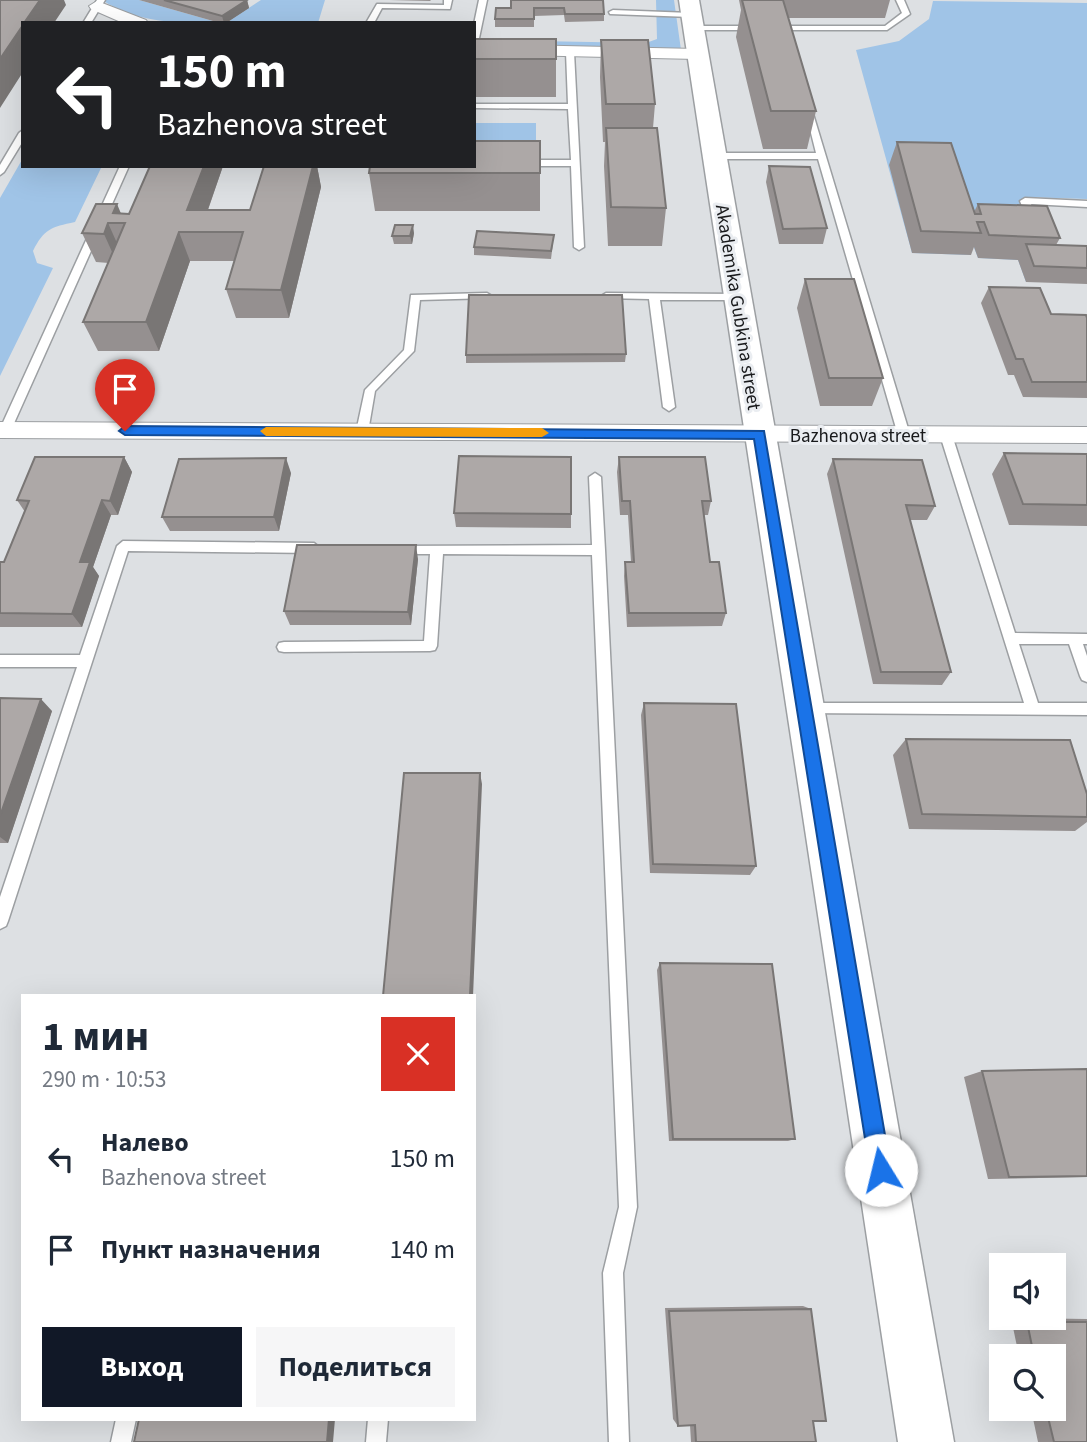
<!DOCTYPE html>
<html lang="ru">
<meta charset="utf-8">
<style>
:root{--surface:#fff;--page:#f6f6f7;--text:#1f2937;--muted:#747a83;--accent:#111827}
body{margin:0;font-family:"Source Sans 3",sans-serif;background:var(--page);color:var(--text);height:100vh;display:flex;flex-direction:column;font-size:26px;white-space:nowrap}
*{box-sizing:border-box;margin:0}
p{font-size:23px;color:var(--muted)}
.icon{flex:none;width:38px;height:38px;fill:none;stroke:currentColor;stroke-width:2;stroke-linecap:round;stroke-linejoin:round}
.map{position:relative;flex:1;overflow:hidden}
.drawer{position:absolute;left:21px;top:994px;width:455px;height:427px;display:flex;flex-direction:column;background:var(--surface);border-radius:0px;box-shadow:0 7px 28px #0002}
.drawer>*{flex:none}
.guide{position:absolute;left:21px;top:21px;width:455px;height:147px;border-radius:0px;box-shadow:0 7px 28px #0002;background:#202124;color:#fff;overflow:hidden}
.controls{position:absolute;left:989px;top:1253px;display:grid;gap:14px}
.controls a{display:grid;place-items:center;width:77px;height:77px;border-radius:0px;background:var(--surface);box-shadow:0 7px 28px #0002;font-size:35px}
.pin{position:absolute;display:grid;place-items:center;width:60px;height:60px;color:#fff;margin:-72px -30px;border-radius:50% 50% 50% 0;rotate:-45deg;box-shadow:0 0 7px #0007}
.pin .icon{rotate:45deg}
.me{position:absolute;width:77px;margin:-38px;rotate:351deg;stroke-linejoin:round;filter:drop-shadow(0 0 5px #0008)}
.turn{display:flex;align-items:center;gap:24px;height:147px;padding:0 21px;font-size:32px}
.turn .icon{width:91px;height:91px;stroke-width:2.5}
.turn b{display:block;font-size:49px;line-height:60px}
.round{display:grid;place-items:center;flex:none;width:74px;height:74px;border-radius:0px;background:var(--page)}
.overview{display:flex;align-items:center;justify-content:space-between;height:119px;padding:0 21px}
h1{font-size:42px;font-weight:700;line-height:52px}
.primary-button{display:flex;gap:14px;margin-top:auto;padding:14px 21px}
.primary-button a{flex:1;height:80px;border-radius:0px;background:var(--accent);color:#fff;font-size:28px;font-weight:700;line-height:80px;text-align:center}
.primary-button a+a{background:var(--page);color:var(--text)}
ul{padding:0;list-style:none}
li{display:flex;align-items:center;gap:21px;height:91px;padding:0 21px}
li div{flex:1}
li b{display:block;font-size:26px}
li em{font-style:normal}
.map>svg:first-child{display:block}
.green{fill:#a0c4e7}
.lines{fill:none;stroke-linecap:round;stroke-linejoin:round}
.lane-casing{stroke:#9c9fa2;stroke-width:3}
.street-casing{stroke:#9c9fa2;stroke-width:2}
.secondary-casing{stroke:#9c9fa2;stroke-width:3}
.lane{fill:#fff;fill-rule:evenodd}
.street{fill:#fff;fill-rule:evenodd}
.secondary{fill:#fff;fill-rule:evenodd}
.wall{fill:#959090}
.shaded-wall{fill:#797675}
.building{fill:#ada8a7;stroke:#797675;stroke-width:2}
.route{fill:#1a73e8;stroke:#114b97;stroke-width:2}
.slow{fill:#f59e0b}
.labels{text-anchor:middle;stroke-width:6;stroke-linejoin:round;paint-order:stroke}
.street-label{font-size:19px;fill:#18191b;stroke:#eaedf1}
</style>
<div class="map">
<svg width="1087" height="1442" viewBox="0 0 1087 1442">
<rect width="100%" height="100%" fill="#dde0e3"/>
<!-- green -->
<path class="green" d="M 102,0 L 139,0 L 220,23 C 177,23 140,24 102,0 Z
M 261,0 L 325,0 L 318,23 L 226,23 Z
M 656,0 L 674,0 L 681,50 L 549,48 L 474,40 L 646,43 L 657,39 Z
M 933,1 L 1087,3 L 1087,199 L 1024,197 L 1048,260 L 1026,282 L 1018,260 L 978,258 L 973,245 L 967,245 L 971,255 L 912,253 L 856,50 L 899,41 L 929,19 Z
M 474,123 L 536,123 L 536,152 L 474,152 Z
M 23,158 L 23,166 L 102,166 L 75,222 C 51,227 44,229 33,251 L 37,263 L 53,268 L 0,376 L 0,198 Z"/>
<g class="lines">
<defs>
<path id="lane" d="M 97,0 L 105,0 L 91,23 L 83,23 Z
M 444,0 L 452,0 L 450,9 L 382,8 L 374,23 L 366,23 L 377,4 L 444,5 Z
M 479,0 L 487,0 L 478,43 L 474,45 L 474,24 Z
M 896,0 L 904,0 L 910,14 L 887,30 L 775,30 L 771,28 L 775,26 L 885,26 L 902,13 Z
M 613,10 L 691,13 L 695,15 L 691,17 L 610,14 L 609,12 Z
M 693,26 L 754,26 L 758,28 L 754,30 L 690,30 L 689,28 Z
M 570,50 L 574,52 L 584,247 L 579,250 L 574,247 L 571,166 L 521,166 L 517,163 L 521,160 L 571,160 L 568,109 L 474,108 L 474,104 L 568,104 L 566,52 Z
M 804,105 L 811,107 L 910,435 L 908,438 L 904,439 L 898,435 L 818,159 L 714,159 L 710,156 L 714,153 L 816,153 Z
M 23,130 L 23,141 L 4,172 L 0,175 L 0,165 L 19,133 Z
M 120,166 L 129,166 L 11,430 L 9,433 L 1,433 L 0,429 Z
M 1025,198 L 1087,201 L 1087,207 L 1031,204 L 1039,224 L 1034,227 L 1029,224 L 1020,201 Z
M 487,293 L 492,296 L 491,298 L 420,300 L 414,351 L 375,391 L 368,432 L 366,435 L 358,435 L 356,432 L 365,390 L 404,350 L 411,295 Z
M 606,293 L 737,294 L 742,297 L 737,300 L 660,300 L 675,407 L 669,411 L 663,407 L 649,299 L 602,298 L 601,296 Z
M 946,431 L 952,435 L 1015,633 L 1087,634 L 1087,644 L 1083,644 L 1087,656 L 1087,682 L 1082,680 L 1080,676 L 1069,644 L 1019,644 L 1038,703 L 1087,703 L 1087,715 L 800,713 L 798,709 L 800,705 L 805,703 L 1024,703 L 940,435 Z
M 595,473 L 601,477 L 605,550 L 637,1207 L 623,1273 L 629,1442 L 609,1442 L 603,1273 L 619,1207 L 592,555 L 443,554 L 437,646 L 435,650 L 430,651 L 284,652 L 279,651 L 277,647 L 279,643 L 284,642 L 424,641 L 430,554 L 397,554 L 391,549 L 393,546 L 592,545 L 589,477 Z
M 123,541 L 314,543 L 320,548 L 314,553 L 128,551 L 8,921 L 6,926 L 0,929 L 0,897 L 77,667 L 0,667 L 0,655 L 80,655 L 117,546 Z
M 116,1419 L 136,1419 L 131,1442 L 111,1442 Z
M 368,1419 L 388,1419 L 386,1442 L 366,1442 Z"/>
<path id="street" d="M 97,1 L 146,20 L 148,23 L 123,23 L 91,9 L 89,6 Z
M 474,44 L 697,49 L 705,54 L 697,59 L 474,54 Z
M 0,422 L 1087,427 L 1087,443 L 0,438 Z"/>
<path id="secondary" d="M 679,0 L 699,0 L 954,1442 L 898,1442 Z"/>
</defs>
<!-- lane casing -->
<use href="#lane" class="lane-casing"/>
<!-- street casing -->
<use href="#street" class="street-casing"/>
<!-- secondary casing -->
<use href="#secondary" class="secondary-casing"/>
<!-- lane -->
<use href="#lane" class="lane"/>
<!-- street -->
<use href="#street" class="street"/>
<!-- secondary -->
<use href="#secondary" class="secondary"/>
</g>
<!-- wall -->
<path class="wall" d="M 139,0 L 247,0 L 249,8 L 226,23 L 220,23 Z
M 389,0 L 431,0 L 430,1 Z
M 511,0 L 604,14 L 604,21 L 565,22 L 564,15 L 534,16 L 534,27 L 495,27 L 495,19 L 511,8 Z
M 739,0 L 890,0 L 885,18 L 788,18 L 816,111 L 807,149 L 763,149 L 736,37 L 741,10 Z
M 474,39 L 556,39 L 556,97 L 474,97 Z
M 601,40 L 655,104 L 653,128 L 666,208 L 662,246 L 608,246 L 604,166 L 605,142 L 603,142 L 600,77 Z
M 540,141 L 540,211 L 375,211 L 369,173 Z
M 897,142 L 974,212 L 978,204 L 1060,238 L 1056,245 L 1087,246 L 1087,284 L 1026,282 L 1018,260 L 978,258 L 974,247 L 971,255 L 912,253 L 889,165 Z
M 223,166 L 208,210 L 250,210 L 264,166 L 317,166 L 321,187 L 289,318 L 236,318 L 226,289 L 235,261 L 190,261 L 159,351 L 98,351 L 83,322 L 109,263 L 96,262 L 82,233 L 121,213 L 129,214 Z
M 769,166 L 827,228 L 823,244 L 779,244 L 766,182 Z
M 414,233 L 412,244 L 394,244 L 392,236 Z
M 553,243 L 551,259 L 474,255 L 474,247 Z
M 805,279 L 883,378 L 872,406 L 820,406 L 797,308 Z
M 989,287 L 1051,314 L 1087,318 L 1087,398 L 1023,397 L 1014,375 L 1008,375 L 981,303 Z
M 626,354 L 625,362 L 466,363 L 466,355 Z
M 1004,453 L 1087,454 L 1087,526 L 1009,525 L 992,474 Z
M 124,457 L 132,472 L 118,515 L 111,515 L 93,567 L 99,576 L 82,627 L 0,627 L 0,562 L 4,562 L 25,512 L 17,500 Z
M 619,457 L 711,501 L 708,515 L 704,515 L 710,562 L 726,613 L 722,626 L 627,627 L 624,576 L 625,562 L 631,562 L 628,515 L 620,515 L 617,472 Z
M 833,459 L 935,506 L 927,520 L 910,520 L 951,672 L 942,685 L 873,684 L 827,474 Z
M 291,473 L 279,531 L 170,531 L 162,517 Z
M 454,513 L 571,514 L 571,528 L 456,527 Z
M 418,559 L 411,625 L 290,625 L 284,611 Z
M 0,698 L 52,711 L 8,843 L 0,843 Z
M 644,703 L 756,866 L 750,875 L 650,873 L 641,715 Z
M 906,739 L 1087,794 L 1087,822 L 1075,831 L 909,829 L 893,755 Z
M 660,963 L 795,1139 L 788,1141 L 669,1141 L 657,970 Z
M 1087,1069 L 1087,1177 L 988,1179 L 964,1077 L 982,1071 Z
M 803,1306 L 811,1309 L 813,1421 L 816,1442 L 691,1442 L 690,1425 L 678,1426 L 673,1419 L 665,1308 Z
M 1011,1318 L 1087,1319 L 1087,1442 L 1038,1442 L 1031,1409 L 1054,1409 L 1054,1356 L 1019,1356 Z"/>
<!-- shaded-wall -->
<path class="shaded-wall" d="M 40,0 L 64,0 L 66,5 L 54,23 L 24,23 Z
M 247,0 L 249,8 L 226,23 L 224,23 L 222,16 Z
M 23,25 L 23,72 L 0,108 L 0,59 Z
M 204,166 L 223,166 L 200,232 L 187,210 Z
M 313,166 L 317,166 L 321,187 L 289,318 L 281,290 Z
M 117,204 L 125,223 L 113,213 Z
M 108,223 L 121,252 L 117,263 L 104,234 Z
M 413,225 L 414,233 L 412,244 L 410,236 Z
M 179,232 L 190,261 L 159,351 L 146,322 Z
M 124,457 L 132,472 L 118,515 L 110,501 Z
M 286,458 L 291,473 L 279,531 L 274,517 Z
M 102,500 L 111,515 L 93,567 L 99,576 L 82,627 L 72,614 L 80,562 Z
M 416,545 L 418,559 L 411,625 L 408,612 Z
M 41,699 L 52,711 L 8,843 L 0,837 L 0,816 Z
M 480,773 L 482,784 L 473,996 L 470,996 Z
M 329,1419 L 335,1419 L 333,1442 L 327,1442 Z"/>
<!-- building -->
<path class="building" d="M 0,0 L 40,0 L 24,23 L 23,23 L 23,25 L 0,59 Z
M 164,0 L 247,0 L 222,16 Z
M 511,0 L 603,0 L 604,14 L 565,14 L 564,8 L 534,8 L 534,19 L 495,19 L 496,8 L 511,8 Z
M 742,0 L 783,0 L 816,111 L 771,111 Z
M 474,39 L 556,39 L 556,59 L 474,59 Z
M 601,40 L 648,40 L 655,104 L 606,104 Z
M 606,128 L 657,128 L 666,208 L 611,207 Z
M 474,141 L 540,141 L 540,173 L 369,173 L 370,166 L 474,166 Z
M 897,142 L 951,143 L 975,214 L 981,214 L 978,204 L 1047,206 L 1060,238 L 989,235 L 984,222 L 977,222 L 981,233 L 921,231 Z
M 150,166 L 204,166 L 187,210 L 250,210 L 264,166 L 313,166 L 281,290 L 226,289 L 243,232 L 179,232 L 146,322 L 83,322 L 125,223 L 108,223 L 104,234 L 82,233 L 96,204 L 117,204 L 113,213 L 129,214 Z
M 769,166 L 810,167 L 827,228 L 783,229 Z
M 395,225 L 413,225 L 410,236 L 392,236 Z
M 477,231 L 554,235 L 551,251 L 474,247 Z
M 1026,244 L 1087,246 L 1087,268 L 1034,266 Z
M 805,279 L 854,279 L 883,378 L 829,378 Z
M 989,287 L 1040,288 L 1051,314 L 1086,315 L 1087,318 L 1087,382 L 1032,382 L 1023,359 L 1016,359 Z
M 469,295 L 622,295 L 626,354 L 466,355 Z
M 1004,453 L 1087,454 L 1087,505 L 1023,504 Z
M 459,456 L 571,457 L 571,514 L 454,513 Z
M 35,457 L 124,457 L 110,501 L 102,500 L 80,562 L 90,562 L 72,614 L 0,613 L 0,562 L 4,562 L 29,501 L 17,500 Z
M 619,457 L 705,457 L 711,501 L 702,501 L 710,562 L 719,562 L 726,613 L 629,613 L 625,562 L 634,562 L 630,501 L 622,501 Z
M 286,458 L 274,517 L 162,517 L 179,459 Z
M 833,459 L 922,460 L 935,506 L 906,505 L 951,672 L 881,672 Z
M 297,545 L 416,545 L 408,612 L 284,611 Z
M 0,698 L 41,699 L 0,816 Z
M 644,703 L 736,704 L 756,866 L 653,864 Z
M 906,739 L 1070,740 L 1087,794 L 1087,817 L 922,814 Z
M 404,773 L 480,773 L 470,996 L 383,996 Z
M 660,963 L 772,964 L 795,1139 L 673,1139 Z
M 1087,1069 L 1087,1176 L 1009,1177 L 982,1071 Z
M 811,1309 L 826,1421 L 813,1421 L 816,1442 L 696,1442 L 695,1425 L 678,1426 L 669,1311 Z
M 1027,1322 L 1087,1322 L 1087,1442 L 1054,1442 L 1046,1409 L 1054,1409 L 1054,1356 L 1034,1356 Z
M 139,1419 L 329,1419 L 327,1442 L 134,1442 Z"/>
<!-- route -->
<path class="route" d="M 125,426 L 764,431 L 891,1170 L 888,1178 L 881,1181 L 873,1178 L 870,1170 L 754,439 L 125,435 L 119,431 Z"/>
<!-- slow -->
<path class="slow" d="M 266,427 L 542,428 L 549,433 L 542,437 L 266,436 L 260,431 Z"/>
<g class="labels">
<!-- street labels -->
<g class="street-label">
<text transform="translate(739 307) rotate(81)" y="7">Akademika Gubkina street</text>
<text x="858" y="442">Bazhenova street</text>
</g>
</g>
</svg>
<div class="controls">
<a><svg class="icon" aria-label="sound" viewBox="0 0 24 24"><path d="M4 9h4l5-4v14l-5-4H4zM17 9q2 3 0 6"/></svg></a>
<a><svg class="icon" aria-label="search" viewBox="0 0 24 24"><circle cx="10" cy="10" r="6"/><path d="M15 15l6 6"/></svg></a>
</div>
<div class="pin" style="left:125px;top:431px;background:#d93025"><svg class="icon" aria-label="arrive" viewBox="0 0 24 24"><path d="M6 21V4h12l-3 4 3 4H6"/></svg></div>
<svg class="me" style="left:881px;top:1170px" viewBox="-20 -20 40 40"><circle r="19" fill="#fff"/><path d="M0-13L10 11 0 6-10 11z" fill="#1a73e8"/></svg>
<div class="guide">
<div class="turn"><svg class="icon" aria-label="left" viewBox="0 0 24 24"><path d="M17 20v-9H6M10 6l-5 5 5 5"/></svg><div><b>150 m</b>Bazhenova street</div></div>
</div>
<section class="drawer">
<div class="overview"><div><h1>1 мин</h1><p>290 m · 10:53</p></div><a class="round" style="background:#d93025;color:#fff"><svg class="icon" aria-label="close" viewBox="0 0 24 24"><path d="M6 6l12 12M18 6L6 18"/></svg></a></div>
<ul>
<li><svg class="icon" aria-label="left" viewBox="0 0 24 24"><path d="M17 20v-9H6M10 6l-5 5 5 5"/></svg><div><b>Налево</b><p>Bazhenova street</p></div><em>150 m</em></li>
<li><svg class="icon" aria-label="arrive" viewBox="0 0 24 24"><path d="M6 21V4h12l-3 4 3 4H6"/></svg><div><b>Пункт назначения</b></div><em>140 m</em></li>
</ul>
<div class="primary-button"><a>Выход</a><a>Поделиться</a></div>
</section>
</div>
